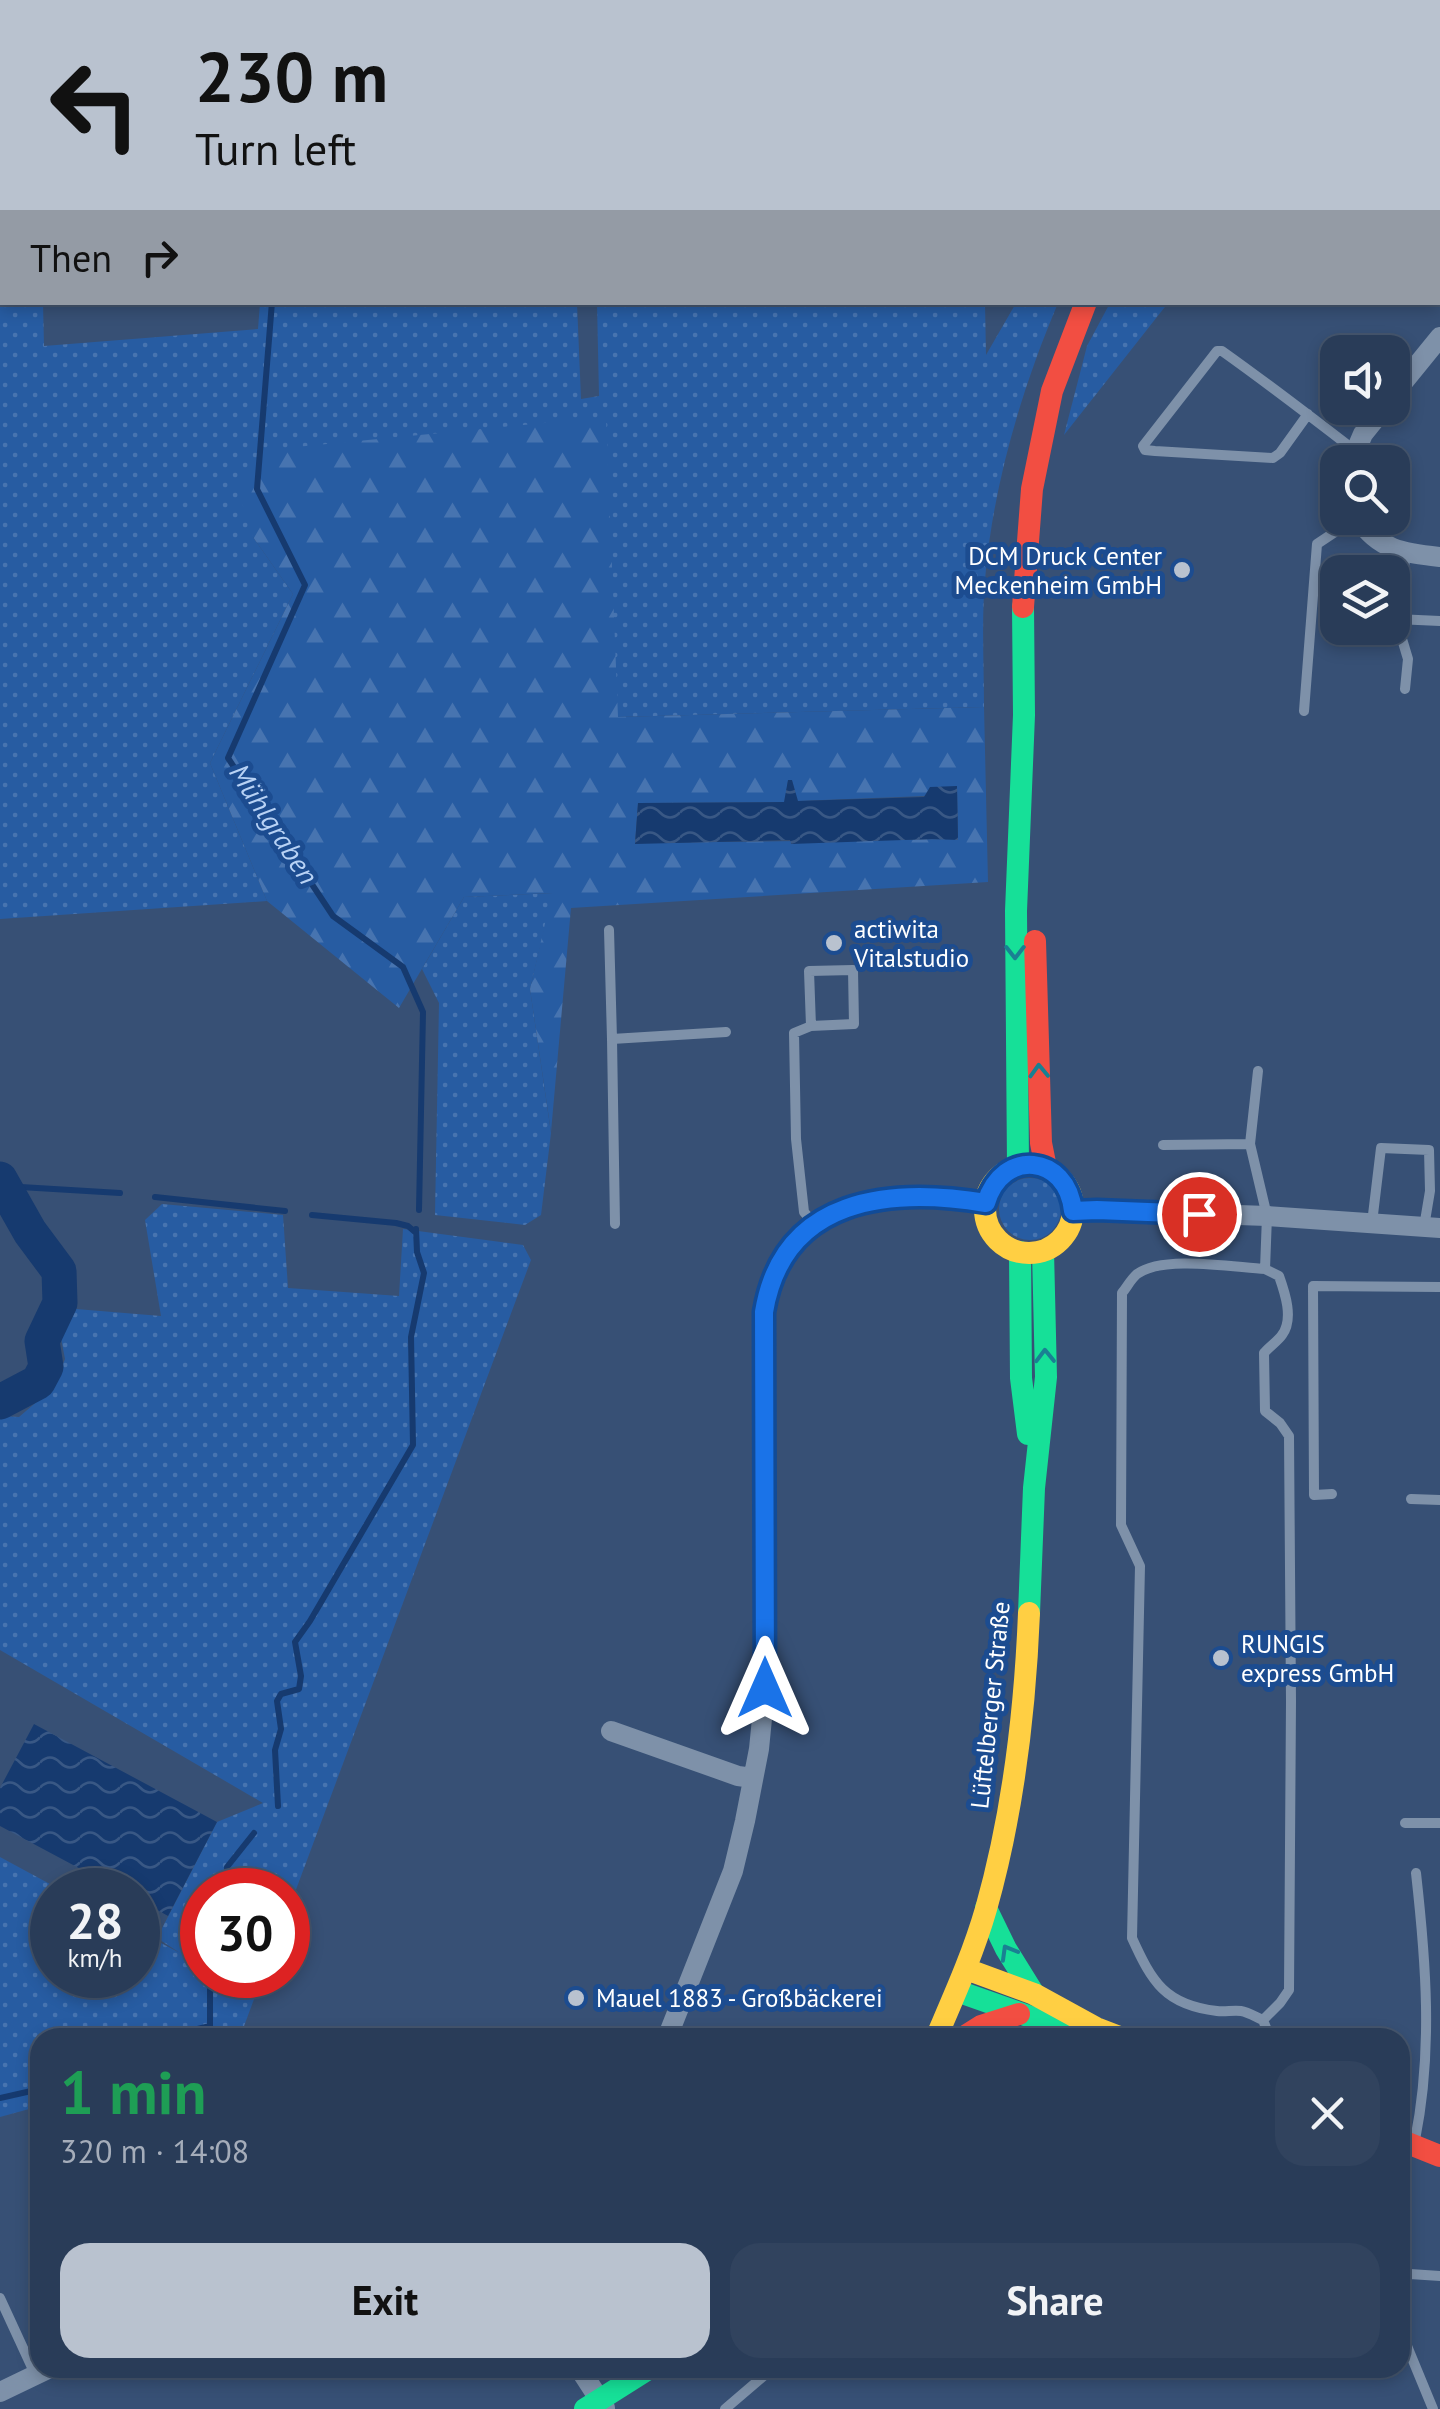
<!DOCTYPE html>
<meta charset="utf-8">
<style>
:root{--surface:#293c58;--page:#31435e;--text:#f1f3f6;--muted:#a5adba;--line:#45566e;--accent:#b9c2cf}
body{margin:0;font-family:"PT Sans",sans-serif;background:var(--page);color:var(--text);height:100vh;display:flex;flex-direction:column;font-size:38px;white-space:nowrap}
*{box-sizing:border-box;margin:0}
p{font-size:32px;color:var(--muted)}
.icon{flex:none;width:55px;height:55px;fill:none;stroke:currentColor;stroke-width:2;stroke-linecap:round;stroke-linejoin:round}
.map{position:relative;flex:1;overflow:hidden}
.details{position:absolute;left:30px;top:2028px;width:1380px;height:350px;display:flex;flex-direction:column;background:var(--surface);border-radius:30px;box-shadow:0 5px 15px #0003,0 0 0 2px var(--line)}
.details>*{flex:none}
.guide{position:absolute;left:0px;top:0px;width:1440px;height:305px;box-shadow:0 5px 15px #0003,0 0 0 2px var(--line);background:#b9c2cf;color:#111;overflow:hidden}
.fabs{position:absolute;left:1320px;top:335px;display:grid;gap:20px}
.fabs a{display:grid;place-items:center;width:90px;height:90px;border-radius:20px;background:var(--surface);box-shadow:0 5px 15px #0003,0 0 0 2px var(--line);font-size:50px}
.speed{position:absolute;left:30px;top:1868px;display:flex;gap:20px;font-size:50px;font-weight:700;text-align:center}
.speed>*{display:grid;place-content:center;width:130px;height:130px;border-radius:50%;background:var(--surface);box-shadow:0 5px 15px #0003,0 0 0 2px var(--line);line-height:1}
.speed small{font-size:25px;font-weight:400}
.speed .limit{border:15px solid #d22;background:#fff;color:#111}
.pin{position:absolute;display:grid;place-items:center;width:85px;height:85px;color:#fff;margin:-42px;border:5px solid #fff;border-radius:50%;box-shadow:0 2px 10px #0007}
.me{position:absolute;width:110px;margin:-55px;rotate:0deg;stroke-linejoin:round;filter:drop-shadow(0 0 8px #0008)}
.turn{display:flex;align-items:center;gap:35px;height:210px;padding:0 30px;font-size:45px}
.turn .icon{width:130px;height:130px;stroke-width:2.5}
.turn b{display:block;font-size:70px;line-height:85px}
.then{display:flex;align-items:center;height:95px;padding:0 30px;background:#0003;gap:20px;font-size:38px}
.round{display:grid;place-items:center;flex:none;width:105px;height:105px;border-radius:30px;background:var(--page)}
.summary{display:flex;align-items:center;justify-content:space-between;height:170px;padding:0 30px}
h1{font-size:60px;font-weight:600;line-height:75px;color:#1e9e55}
.action{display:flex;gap:20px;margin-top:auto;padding:20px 30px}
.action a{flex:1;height:115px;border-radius:30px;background:var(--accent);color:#111;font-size:40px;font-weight:600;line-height:115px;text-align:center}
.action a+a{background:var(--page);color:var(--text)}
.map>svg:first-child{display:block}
.grass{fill:url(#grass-dots)}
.forest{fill:url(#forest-firs);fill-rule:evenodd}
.water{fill:url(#water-waves)}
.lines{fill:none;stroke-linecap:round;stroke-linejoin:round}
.stream{stroke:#163a6f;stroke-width:6}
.river{stroke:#163a6f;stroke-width:35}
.lane{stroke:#7e91a9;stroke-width:10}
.street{stroke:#7e91a9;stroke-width:20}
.fast{stroke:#16e098;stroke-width:22}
.slow{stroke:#ffcf43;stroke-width:22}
.jam{stroke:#f24e42;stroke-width:22}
.oneway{stroke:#1a8093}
.route-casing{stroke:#114b97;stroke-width:25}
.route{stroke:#1a73e8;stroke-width:18}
.poi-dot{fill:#b9c2cf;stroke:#1c4c90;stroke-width:4}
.labels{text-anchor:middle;stroke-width:10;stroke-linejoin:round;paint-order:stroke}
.poi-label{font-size:25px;fill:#fff;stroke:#1c4c90;text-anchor:start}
.street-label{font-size:25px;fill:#fff;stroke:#1c4c90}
.water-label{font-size:28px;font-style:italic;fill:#b8d2f5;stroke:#1c4c90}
</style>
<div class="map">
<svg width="1440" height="2409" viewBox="0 0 1440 2409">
<defs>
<pattern id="grass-dots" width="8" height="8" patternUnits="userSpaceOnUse" patternTransform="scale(2.5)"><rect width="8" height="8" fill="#275ca2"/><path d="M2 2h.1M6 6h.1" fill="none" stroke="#4774b0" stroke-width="1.8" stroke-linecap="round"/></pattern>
<pattern id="forest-firs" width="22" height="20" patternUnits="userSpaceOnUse" patternTransform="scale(2.5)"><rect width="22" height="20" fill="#275ca2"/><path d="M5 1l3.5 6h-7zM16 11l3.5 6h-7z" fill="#4774b0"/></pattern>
<pattern id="water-waves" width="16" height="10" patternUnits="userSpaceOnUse" patternTransform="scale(2.5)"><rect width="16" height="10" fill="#163a6f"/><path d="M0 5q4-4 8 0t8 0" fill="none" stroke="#395885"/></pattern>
</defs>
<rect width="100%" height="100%" fill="#375075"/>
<!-- grass -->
<path class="grass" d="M 0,0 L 43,0 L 43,2 L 2,2 L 2,302 L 43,303 L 44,346 L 258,329 L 260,303 L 577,303 L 581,399 L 599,396 L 597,303 L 985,303 L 986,355 L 1016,303 L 1058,303 C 1023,386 995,478 986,569 C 981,614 984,661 984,707 L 617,717 L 253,537 L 293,594 L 210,763 L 267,901 L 0,919 Z
M 1110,303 L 1168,303 L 1064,435 L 1087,346 Z
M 553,893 L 530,989 L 551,1133 L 541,1215 L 525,1225 L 435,1215 L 439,1003 L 422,969 L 464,897 Z
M999 1209a31 31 0 1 1 62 0a31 31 0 1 1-62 0Z
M 162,1204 L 283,1215 L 288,1288 L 399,1296 L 403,1229 L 523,1245 L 531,1260 L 288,1911 L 288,1890 L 202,1890 L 202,1975 L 263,1975 L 240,2037 L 40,2038 L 40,2106 L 0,2117 L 0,1857 L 61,1890 L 52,1890 L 52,1975 L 138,1975 L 138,1931 L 180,1953 L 157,1938 L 217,1822 L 263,1803 L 0,1650 L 0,1416 L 19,1417 L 54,1387 L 65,1359 L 61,1338 L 76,1309 L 161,1316 L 145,1220 Z"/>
<!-- forest -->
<path class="forest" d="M 606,417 L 618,717 L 984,707 L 988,882 L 571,908 L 551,1132 L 530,989 L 552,893 L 464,897 L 399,1008 L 267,901 L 210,763 L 293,594 L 253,537 L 235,482 L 275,449 ZM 788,781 L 792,781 L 797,801 L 924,796 L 957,786 L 958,839 L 635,843 L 638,803 L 785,802 Z"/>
<!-- water -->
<path class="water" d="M 788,780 L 792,780 L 798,801 L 924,797 L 930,787 L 957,786 L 958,840 L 932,839 L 791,844 L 790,840 L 635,844 L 638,803 L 784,802 Z
M 34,1724 L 217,1822 L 168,1916 L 138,1899 L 138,1890 L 120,1890 L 0,1826 L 0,1788 Z"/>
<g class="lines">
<!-- stream -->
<path class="stream" d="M 297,2 L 298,0
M 272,302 L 257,489 L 305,585 L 228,758 L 333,916 L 403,967 L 423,1012 L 419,1210
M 4,1186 L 120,1193
M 155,1197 L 285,1211
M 312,1215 L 396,1223 L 408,1226 L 415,1232
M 278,1806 L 275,1750 L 281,1729 L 277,1701 L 281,1694 L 299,1689 L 301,1676 L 295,1642 L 310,1621 L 413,1445 L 411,1337 L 424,1273 L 417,1252 L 416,1229
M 229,1890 L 227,1867 L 254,1833
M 160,2038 L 210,2026 L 210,1975
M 0,2098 L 40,2089"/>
<!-- river -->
<path class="river" d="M 0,1179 L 30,1232 L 59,1271 L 60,1303 L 42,1341 L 46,1367 L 38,1382 L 0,1402"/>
<!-- lane -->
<path class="lane" d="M 1308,414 L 1280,453 L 1273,458 L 1155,451 L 1145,450 L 1143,446 L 1217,351 L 1222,351 C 1267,383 1310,416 1354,450
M 1406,554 L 1396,619 L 1440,621
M 1396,619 L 1408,659 L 1405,689
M 1304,711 L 1317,544 L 1356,518
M 609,930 L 612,1039
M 811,1026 L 854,1024 L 853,970 L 809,971 L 811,1026 L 794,1033 L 796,1139 L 804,1212 L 815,1225
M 1250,1144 L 1258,1071
M 1163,1145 L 1250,1144 L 1267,1216 L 1265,1269 C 1232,1267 1163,1255 1137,1274 C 1131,1279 1127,1287 1122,1293 L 1121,1525 L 1140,1566 L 1132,1938 C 1152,1982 1165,2005 1217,2011 C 1225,2012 1233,2010 1241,2011 C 1248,2012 1256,2017 1263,2020 L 1270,2038
M 1372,1223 L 1381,1148 L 1429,1150 L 1430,1191 L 1424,1227
M 615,1224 L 612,1039 L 726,1032
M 1332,1494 L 1314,1495 L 1313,1286 L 1440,1287
M 1411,1499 L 1440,1500
M 1405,1823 L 1440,1823
M 1263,2020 L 1280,2003 L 1289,1990 L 1291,1701 L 1289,1436 L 1280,1423 L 1265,1411 L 1264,1353 C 1269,1347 1278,1341 1282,1335 C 1294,1319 1285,1293 1279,1276 L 1265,1269
M 1415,2140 C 1433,2051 1426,1962 1416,1873
M 1400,2280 L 1410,2274 L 1440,2276
M 0,2298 L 35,2374
M 1400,2329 L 1433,2409
M 725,2409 L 773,2368"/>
<!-- street -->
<path class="street" d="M 1152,0 L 1154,2
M 1392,396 L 1440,337
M 1351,462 L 1363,434 L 1384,408
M 1358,518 C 1378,550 1404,553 1440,557
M 1073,1211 L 1097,1210 L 1267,1216 L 1440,1228
M 611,1731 L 738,1776 L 753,1778
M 667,2038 L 733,1871 L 745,1821 L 759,1749 L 765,1688 L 765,1312 C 783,1197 890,1187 986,1203
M 579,2368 L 605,2408
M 0,2392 L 50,2368"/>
<!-- fast -->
<path class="fast" d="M 1329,2 L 1332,0
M 1018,1166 L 1016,911 L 1024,715 L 1023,607
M 1020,1252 L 1021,1378 L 1028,1434
M 1029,1613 L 1034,1488 L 1046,1377 L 1043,1251
M 986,1908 L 1006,1949 L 1034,1994
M 957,1991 L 1045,2022 L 1078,2026
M 585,2409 L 650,2368"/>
<!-- slow -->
<path class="slow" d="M985 1209a44 44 0 1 1 88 0a44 44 0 1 1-88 0Z
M 966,1969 L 1034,1994 L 1096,2028 L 1122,2038
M 936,2038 C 954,1996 973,1954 986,1909 C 1013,1814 1025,1712 1029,1613"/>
<!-- jam -->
<path class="jam" d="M 1023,607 L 1032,489 L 1052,391 L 1086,302
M 1035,941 L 1041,1143 L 1046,1168
M 962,2038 L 981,2026 L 1019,2014
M 1400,2140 L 1440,2156"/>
</g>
<!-- one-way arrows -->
<defs><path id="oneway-chevron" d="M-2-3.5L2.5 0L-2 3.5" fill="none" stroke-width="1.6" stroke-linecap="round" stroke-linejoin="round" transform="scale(2.5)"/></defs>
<g class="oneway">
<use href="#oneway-chevron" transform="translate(1015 952) rotate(90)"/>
<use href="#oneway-chevron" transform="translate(1039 1071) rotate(-92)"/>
<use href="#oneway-chevron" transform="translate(1045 1356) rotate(-91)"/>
<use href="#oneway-chevron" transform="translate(1008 1952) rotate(-120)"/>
</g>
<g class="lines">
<defs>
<path id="route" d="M 765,1688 L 764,1312 C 783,1197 890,1187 986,1203 C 1002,1148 1067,1154 1073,1211 L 1097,1210 L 1199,1214"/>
</defs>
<!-- route casing -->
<use href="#route" class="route-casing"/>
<!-- route -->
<use href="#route" class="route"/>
</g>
<!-- markers -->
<g class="poi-dot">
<circle cx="1182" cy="570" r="10"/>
<circle cx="834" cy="943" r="10"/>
<circle cx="1221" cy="1658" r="10"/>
<circle cx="576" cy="1998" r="10"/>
</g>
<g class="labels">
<!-- poi labels -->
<g class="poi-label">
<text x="1162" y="565" text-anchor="end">DCM Druck Center<tspan x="1162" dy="29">Meckenheim GmbH</tspan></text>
<text x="854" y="938">actiwita<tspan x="854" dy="29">Vitalstudio</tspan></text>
<text x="1241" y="1653">RUNGIS<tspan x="1241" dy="29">express GmbH</tspan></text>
<text x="596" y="2007">Mauel 1883 - Großbäckerei</text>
</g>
<!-- street labels -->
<g class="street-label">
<text transform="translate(990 1705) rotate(-84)" y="9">Lüftelberger Straße</text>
</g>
<!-- water labels -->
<g class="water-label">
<text transform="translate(274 824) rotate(57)" y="10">Mühlgraben</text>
</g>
</g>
</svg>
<div class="fabs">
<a><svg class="icon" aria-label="sound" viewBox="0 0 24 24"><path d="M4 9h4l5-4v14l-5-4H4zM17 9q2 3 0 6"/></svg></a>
<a><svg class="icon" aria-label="search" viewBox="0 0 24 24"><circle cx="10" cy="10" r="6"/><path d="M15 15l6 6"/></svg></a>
<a><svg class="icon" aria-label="layers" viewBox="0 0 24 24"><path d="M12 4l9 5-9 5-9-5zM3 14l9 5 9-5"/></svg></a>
</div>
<div class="speed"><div>28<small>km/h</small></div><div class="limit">30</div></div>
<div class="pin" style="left:1199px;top:1214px;background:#d93025"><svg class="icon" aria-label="arrive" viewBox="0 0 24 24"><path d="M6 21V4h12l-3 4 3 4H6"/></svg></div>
<svg class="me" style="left:765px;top:1688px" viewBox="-20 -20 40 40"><path d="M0-17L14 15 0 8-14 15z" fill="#1a73e8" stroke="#fff" stroke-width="4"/></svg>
<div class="guide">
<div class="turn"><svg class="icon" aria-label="left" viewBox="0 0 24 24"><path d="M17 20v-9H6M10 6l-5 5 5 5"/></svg><div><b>230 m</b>Turn left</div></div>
<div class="then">Then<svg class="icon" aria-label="right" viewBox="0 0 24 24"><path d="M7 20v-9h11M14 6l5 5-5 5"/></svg></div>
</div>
<section class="details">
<div class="summary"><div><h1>1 min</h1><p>320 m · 14:08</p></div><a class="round"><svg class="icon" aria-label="close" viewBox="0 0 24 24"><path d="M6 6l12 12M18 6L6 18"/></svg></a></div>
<div class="action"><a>Exit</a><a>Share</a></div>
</section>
</div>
